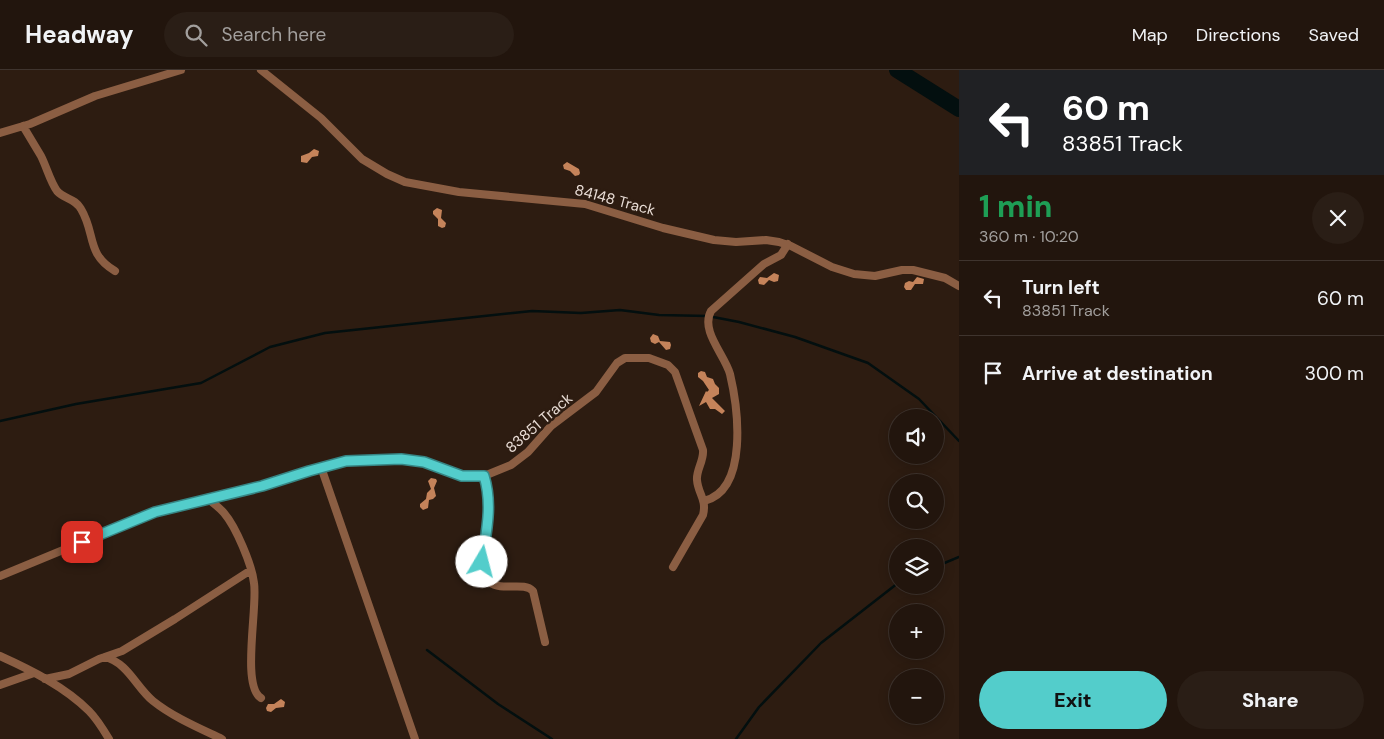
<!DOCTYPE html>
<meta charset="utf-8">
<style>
:root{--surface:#22150d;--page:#2a1e16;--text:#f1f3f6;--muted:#a29f9d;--line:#3f342e;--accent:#53cdcb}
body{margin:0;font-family:"DM Sans",sans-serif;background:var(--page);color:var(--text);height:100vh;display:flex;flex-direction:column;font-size:19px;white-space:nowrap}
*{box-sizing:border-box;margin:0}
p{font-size:16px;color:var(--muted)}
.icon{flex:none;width:28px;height:28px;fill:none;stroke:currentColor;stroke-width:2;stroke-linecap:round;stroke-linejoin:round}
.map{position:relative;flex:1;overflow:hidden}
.drawer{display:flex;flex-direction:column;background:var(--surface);width:425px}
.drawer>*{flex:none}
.banner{background:#202124;color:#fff;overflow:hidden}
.buttons{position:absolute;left:889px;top:339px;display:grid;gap:10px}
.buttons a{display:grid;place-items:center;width:55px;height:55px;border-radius:50%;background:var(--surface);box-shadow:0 2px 12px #0003,0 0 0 1px var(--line);font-size:25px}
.pin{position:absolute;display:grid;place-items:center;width:42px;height:42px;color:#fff;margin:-21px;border-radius:10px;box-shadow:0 2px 8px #0006}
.me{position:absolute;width:55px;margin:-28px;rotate:8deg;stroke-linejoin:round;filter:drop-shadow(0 0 4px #0008)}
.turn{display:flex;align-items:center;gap:18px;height:105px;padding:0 20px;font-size:22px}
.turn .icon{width:65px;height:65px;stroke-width:2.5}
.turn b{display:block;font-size:35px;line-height:42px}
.round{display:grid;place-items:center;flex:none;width:52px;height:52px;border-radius:26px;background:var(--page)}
.headline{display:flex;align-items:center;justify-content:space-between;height:85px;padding:0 20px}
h1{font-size:30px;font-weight:800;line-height:38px;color:#1e9e55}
.primary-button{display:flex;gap:10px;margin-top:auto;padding:10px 20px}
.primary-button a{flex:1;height:58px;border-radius:30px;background:var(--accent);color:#111;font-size:20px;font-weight:800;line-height:58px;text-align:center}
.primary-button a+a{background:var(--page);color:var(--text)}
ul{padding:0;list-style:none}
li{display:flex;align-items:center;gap:15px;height:75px;padding:0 20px;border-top:1px solid var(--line)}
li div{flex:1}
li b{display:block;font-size:19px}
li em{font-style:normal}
header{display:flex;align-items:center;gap:30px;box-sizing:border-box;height:70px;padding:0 25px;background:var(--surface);border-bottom:1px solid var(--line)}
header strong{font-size:24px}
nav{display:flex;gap:28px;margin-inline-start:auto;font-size:18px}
.search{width:350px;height:45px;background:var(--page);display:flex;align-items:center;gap:12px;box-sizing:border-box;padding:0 18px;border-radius:28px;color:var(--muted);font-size:19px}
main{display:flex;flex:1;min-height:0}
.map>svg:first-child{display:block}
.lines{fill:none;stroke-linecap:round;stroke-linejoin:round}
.stream{stroke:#030f0f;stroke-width:2.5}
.river{stroke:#030f0f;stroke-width:16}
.building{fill:#c5835a}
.street{stroke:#8b5e43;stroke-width:8}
.route-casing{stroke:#368584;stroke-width:12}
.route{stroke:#53cdcb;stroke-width:9}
.labels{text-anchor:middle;stroke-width:5;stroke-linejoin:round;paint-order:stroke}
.street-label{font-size:15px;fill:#e9ddd6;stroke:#2d1c11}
</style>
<header>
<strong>Headway</strong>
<div class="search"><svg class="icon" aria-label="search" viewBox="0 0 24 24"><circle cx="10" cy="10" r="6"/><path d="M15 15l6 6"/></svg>Search here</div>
<nav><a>Map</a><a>Directions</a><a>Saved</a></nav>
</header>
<main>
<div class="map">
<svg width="959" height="669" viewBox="0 0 959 669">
<rect width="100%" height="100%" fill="#2d1c11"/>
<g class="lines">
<!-- stream -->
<path class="stream" d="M 0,351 L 76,334 L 201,313 L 270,277 L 325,263 L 532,241 L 581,243 L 620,240 L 659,245 L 708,246 L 739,252 L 795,267 L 868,293 L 919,329 L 959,371
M 935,497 L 959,487
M 427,580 L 498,634 L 552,669
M 736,669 L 759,637 L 821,573 L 898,513"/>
<!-- river -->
<path class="river" d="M 897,0 L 959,39"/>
</g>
<!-- building -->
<path class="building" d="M 314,79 L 319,81 L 318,86 L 312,87 L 307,93 L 301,92 L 301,86 L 309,83 Z
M 567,92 L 579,99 L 580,103 L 579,105 L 575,106 L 570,101 L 564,99 L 563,95 Z
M 437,138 L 442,140 L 441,148 L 446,153 L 445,157 L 442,158 L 438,156 L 438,149 L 433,144 L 433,141 Z
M 774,203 L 779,205 L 778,211 L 774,212 L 769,210 L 764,215 L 759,214 L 758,210 L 760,207 L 767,208 Z
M 917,207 L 924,209 L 923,214 L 915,214 L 911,220 L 906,220 L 904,217 L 905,213 L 909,211 L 913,212 Z
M 653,264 L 658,266 L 660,271 L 670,272 L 671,275 L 670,279 L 666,280 L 659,272 L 655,274 L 651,272 L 650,268 Z
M 701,301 L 705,302 L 707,307 L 713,309 L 715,314 L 719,318 L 719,324 L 712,328 L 725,341 L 722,344 L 715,339 L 710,339 L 706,332 L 699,336 L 706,321 L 707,322 L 709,320 L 703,311 L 698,307 L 698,303 Z
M 431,408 L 436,409 L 437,411 L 434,418 L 436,426 L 433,429 L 429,430 L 428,438 L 423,440 L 420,437 L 420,434 L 426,429 L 427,423 L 431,419 L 428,411 Z
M 281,629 L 285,632 L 284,637 L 276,638 L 271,642 L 267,641 L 266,638 L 268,634 L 274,634 Z"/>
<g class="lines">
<!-- street -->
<path class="street" d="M 261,0 L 321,48 L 362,89 L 387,104 L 405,112 L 459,122 L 585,134 L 663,158 L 714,170 L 736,172 L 766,170 L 779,172 L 791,176 L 832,197 L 854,204 L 875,206 L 902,200 L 913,200 L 945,208 L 959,216
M 23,56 C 29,66 35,76 41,86 C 47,98 50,111 57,121 C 64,129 75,128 81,139 C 96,164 86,184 115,201
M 0,63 L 30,54 L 95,26 L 181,0
M 321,397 L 415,669
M 484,406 C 487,415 489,423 489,432 C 489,450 475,502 489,512 C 503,522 523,511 533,521 L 545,572
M 207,428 C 213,433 219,437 224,443 C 236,457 252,495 254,513 C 258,536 241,616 261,628
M 704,431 C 749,420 738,338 730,304 C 725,285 700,261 711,241 L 764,194 L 781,185 L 788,174
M 0,506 L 155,442 L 262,416 L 309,401 L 346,391 L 401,389 L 424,392 L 462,406 L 484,406 L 511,395 L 528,382 L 551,356 L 596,322 L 617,293 L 625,288 L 649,288 L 668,295 L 675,302 L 703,380 C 704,391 696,400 697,410 C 698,424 707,429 703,445 L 673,497
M 0,586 C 31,600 65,617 89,641 C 97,649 103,659 109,669
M 105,587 C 128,593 136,617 153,631 C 173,647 199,658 222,669
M 45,609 L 69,604 L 99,589 L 122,581 L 175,549 L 251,500
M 0,615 L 34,603"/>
</g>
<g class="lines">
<defs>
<path id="route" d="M 82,472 L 155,442 L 262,416 L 309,401 L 346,391 L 401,389 L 424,392 L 462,406 L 484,406 C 493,435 486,463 482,492"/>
</defs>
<!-- route casing -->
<use href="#route" class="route-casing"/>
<!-- route -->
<use href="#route" class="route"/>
</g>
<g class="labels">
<!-- street labels -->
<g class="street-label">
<text transform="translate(615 130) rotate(15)" y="5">84148 Track</text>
<text transform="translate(539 353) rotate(-41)" y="5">83851 Track</text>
</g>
</g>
</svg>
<div class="buttons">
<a><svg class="icon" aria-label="sound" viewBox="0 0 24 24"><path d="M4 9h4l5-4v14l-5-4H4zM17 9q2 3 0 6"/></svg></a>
<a><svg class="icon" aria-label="search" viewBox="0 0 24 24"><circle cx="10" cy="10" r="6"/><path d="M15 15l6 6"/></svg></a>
<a><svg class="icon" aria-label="layers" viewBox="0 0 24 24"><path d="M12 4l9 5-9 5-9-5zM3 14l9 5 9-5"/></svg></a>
<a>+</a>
<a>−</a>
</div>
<div class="pin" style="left:82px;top:472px;background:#d93025"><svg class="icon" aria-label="arrive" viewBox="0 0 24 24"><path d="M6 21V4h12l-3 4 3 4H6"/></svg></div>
<svg class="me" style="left:482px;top:492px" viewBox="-20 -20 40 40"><circle r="19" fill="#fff"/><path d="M0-13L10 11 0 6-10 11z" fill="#53cdcb"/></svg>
</div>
<section class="drawer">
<div class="banner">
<div class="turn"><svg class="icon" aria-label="left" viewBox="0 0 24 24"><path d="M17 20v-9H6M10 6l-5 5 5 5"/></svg><div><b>60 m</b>83851 Track</div></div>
</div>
<div class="headline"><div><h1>1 min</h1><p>360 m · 10:20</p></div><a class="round"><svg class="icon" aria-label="close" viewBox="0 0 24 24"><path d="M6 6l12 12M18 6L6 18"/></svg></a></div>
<ul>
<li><svg class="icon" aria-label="left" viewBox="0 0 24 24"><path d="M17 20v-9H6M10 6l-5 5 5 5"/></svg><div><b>Turn left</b><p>83851 Track</p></div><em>60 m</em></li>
<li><svg class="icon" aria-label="arrive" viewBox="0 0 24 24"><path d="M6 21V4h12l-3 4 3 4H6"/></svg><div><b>Arrive at destination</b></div><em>300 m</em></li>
</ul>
<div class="primary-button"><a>Exit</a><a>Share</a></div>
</section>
</main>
